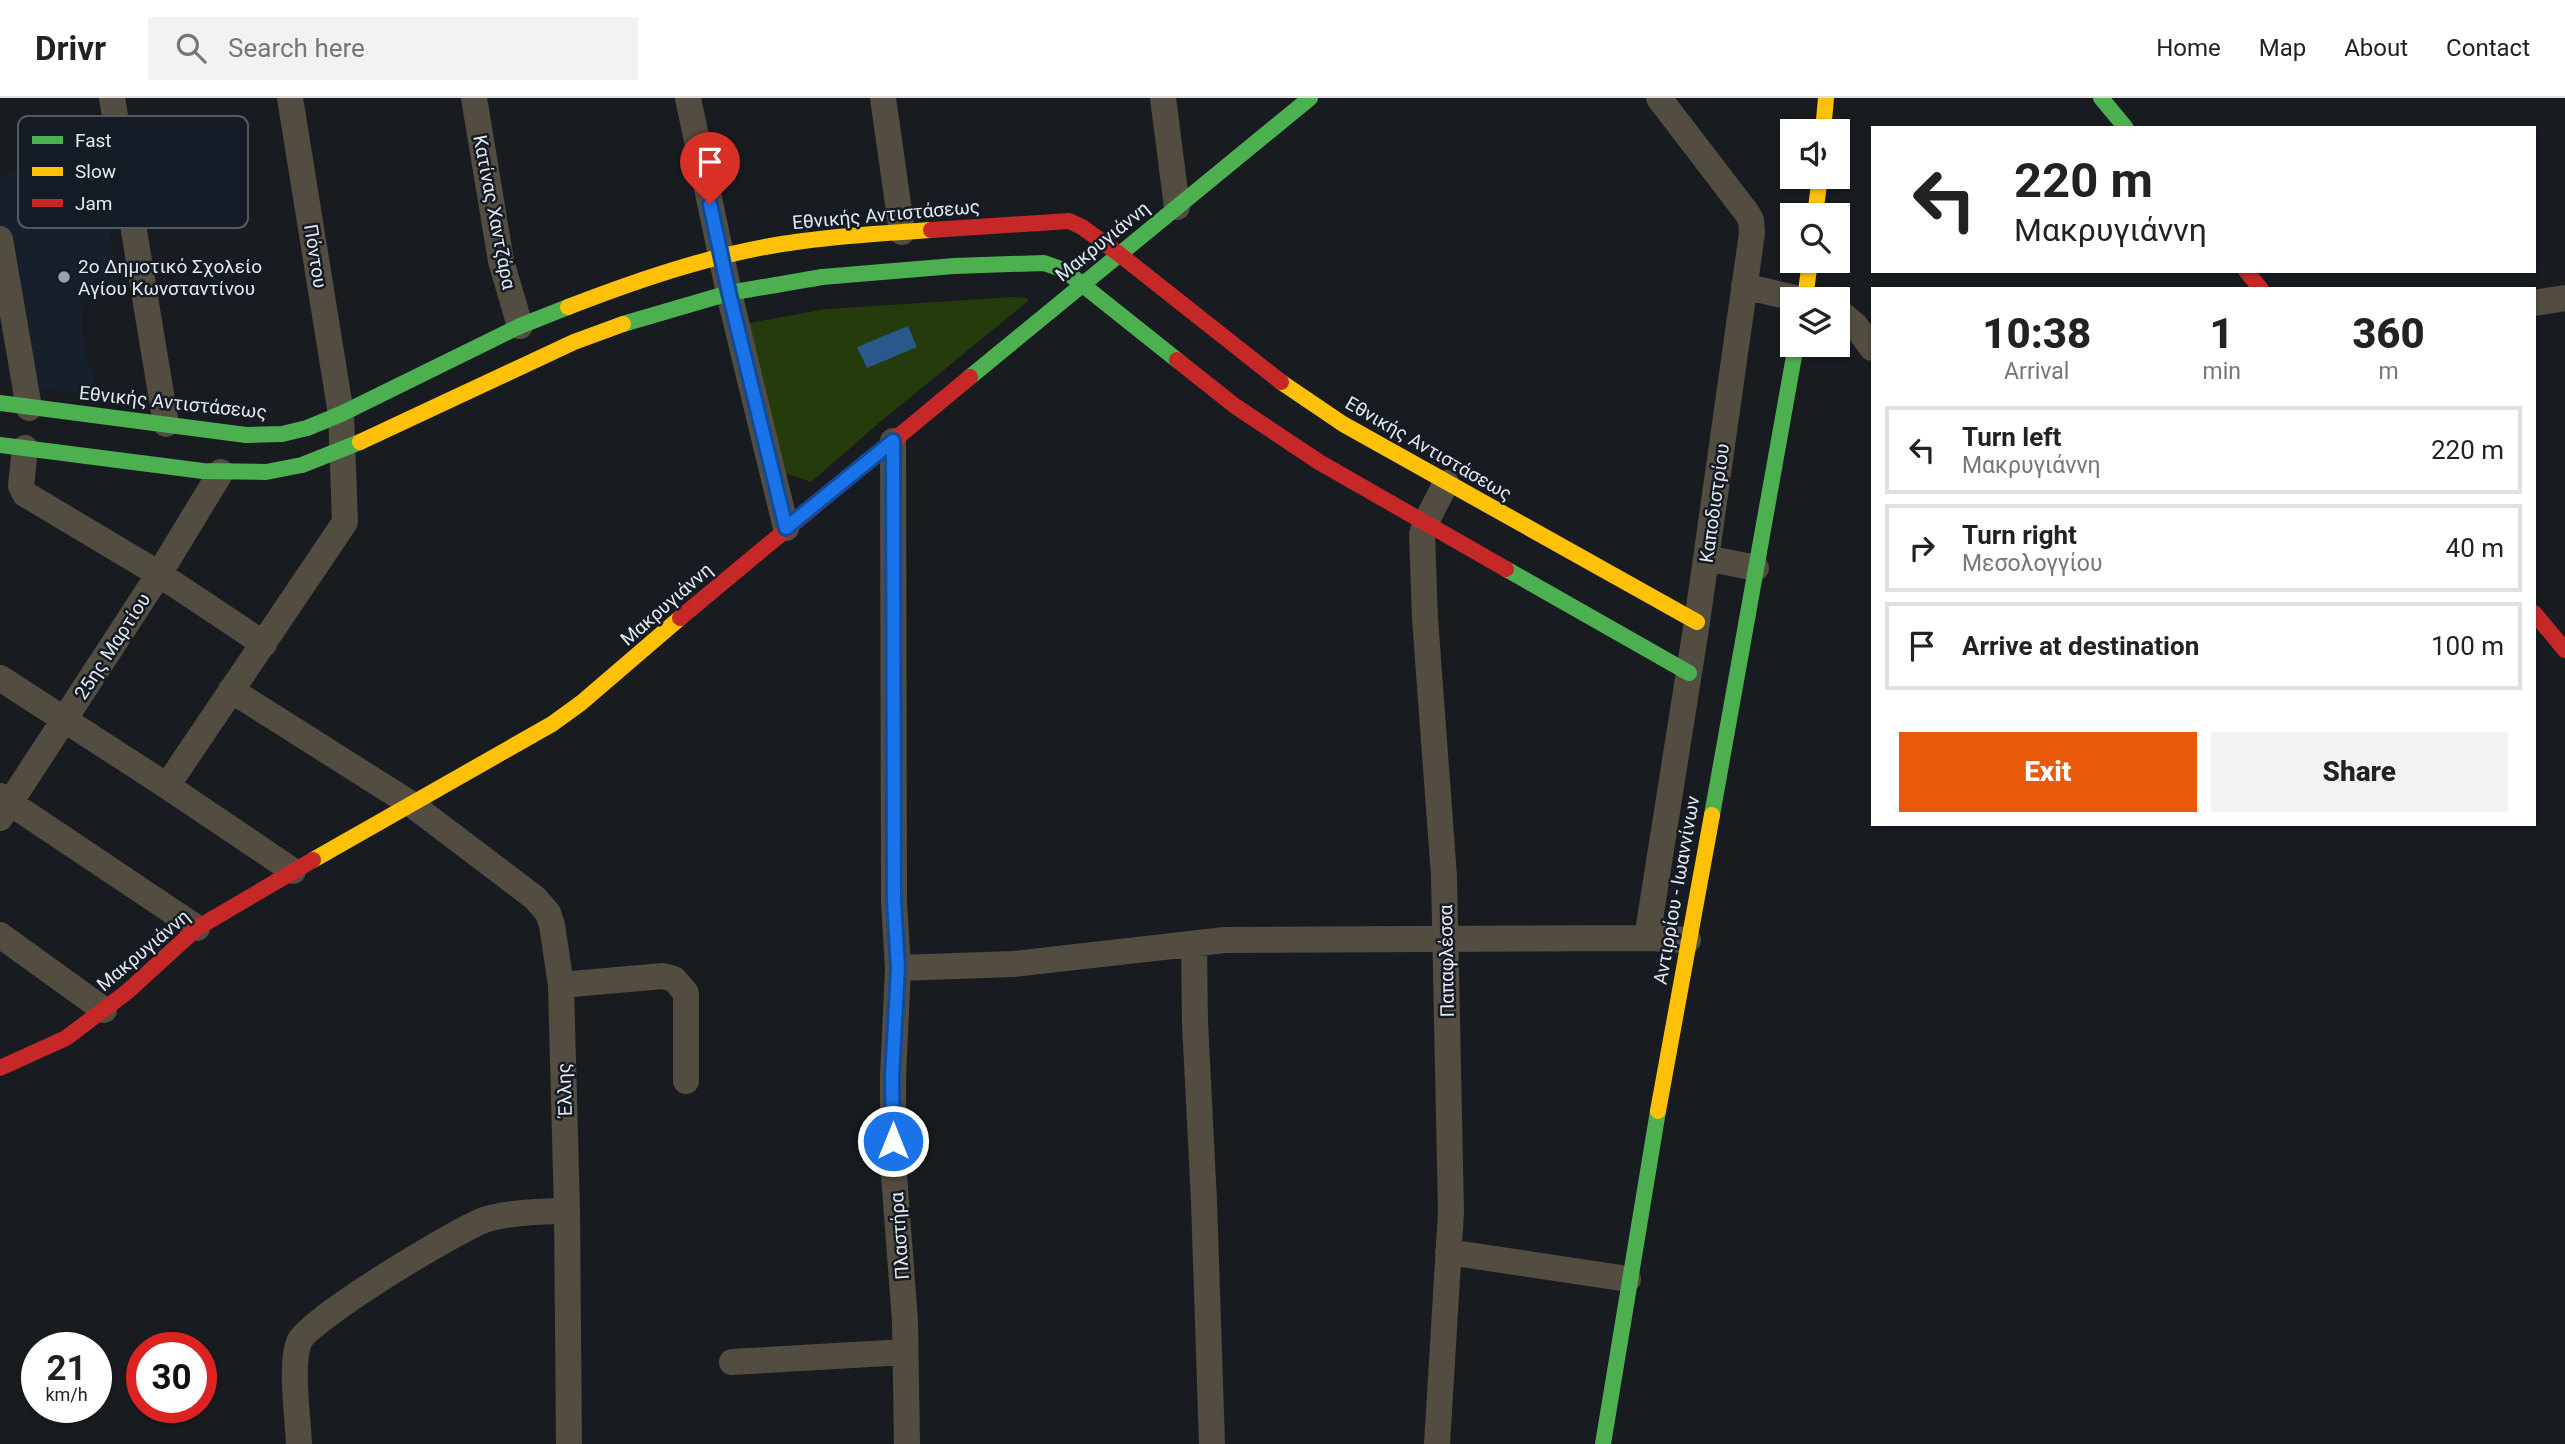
<!DOCTYPE html>
<meta charset="utf-8">
<style>
:root{--surface:#fff;--page:#f2f2f2;--text:#222;--muted:#767676;--line:#e0e0e0;--accent:#ea580c}
body{margin:0;font-family:Roboto,sans-serif;background:var(--page);color:var(--text);height:100vh;display:flex;flex-direction:column;font-size:26px;white-space:nowrap}
*{box-sizing:border-box;margin:0}
p{font-size:23px;color:var(--muted)}
.icon{flex:none;width:38px;height:38px;fill:none;stroke:currentColor;stroke-width:2;stroke-linecap:round;stroke-linejoin:round}
.map{position:relative;flex:1;overflow:hidden}
.details{position:absolute;left:1871px;top:189px;width:665px;height:539px;display:flex;flex-direction:column;background:var(--surface);border-radius:0px;box-shadow:0 2px 5px #0004}
.details>*{flex:none}
.guide{position:absolute;left:1871px;top:28px;width:665px;height:147px;border-radius:0px;box-shadow:0 2px 5px #0004;background:#fff;color:var(--text);overflow:hidden}
.tools{position:absolute;left:1780px;top:21px;display:grid;gap:14px}
.tools a{display:grid;place-items:center;width:70px;height:70px;border-radius:0px;background:var(--surface);box-shadow:0 2px 5px #0004;font-size:35px}
.speed{position:absolute;left:21px;top:1234px;display:flex;gap:14px;font-size:35px;font-weight:700;text-align:center}
.speed>*{display:grid;place-content:center;width:91px;height:91px;border-radius:50%;background:var(--surface);box-shadow:0 2px 5px #0004;line-height:1}
.speed small{font-size:18px;font-weight:400}
.speed .limit{border:10px solid #d22;background:#fff;color:#111}
.pin{position:absolute;display:grid;place-items:center;width:60px;height:60px;color:#fff;margin:-72px -30px;border-radius:50% 50% 50% 0;rotate:-45deg;box-shadow:0 0 7px #0007}
.pin .icon{rotate:45deg}
.me{position:absolute;width:77px;margin:-38px;rotate:0deg;stroke-linejoin:round;filter:drop-shadow(0 0 5px #0008)}
.turn{display:flex;align-items:center;gap:24px;height:147px;padding:0 28px;font-size:32px}
.turn .icon{width:91px;height:91px;stroke-width:2.5}
.turn b{display:block;font-size:49px;line-height:60px}
.eta{display:flex;justify-content:space-evenly;align-items:center;height:119px;text-align:center}
.eta b{font-size:42px;font-weight:800;line-height:49px}
.cta{display:flex;gap:14px;margin-top:auto;padding:14px 28px}
.cta a{flex:1;height:80px;border-radius:0px;background:var(--accent);color:#fff;font-size:28px;font-weight:800;line-height:80px;text-align:center}
.cta a+a{background:var(--page);color:var(--text)}
ul{padding:0;list-style:none}
li{display:flex;align-items:center;gap:21px;height:88px;margin:0 14px 10px;padding:0 14px;border:4px solid var(--line);border-radius:0px}
li div{flex:1}
li b{display:block;font-size:26px}
li em{font-style:normal}
header{display:flex;align-items:center;gap:42px;box-sizing:border-box;height:98px;padding:0 35px;background:var(--surface);border-bottom:2px solid var(--line)}
header strong{font-size:33px}
nav{display:flex;gap:38px;margin-inline-start:auto;font-size:24px}
.search{width:490px;height:63px;background:var(--page);display:flex;align-items:center;gap:18px;box-sizing:border-box;padding:0 24px;border-radius:0px;color:var(--muted);font-size:26px}
.map>svg:first-child{display:block}
.built{fill:#171f2c}
.green{fill:#263b0b}
.water{fill:#29598b}
.lines{fill:none;stroke-linecap:round;stroke-linejoin:round}
.street{stroke:#534d41;stroke-width:26}
.fast{stroke:#4caf50;stroke-width:16}
.slow{stroke:#ffc107;stroke-width:16}
.jam{stroke:#c62828;stroke-width:16}
.route-casing{stroke:#114b97;stroke-width:18}
.route{stroke:#1a73e8;stroke-width:12}
.poi-dot{fill:#9da1a7;stroke:#151b24;stroke-width:2.5}
.labels{text-anchor:middle;stroke-width:5;stroke-linejoin:round;paint-order:stroke}
.street-label{font-size:19px;fill:#e4e9ef;stroke:#151b24}
.poi-label{font-size:19px;fill:#e4e9ef;stroke:#151b24;text-anchor:start}
.key{fill:#151b24;stroke:#535961;stroke-width:2}
.key-label{font-size:19px;fill:#e4e9ef}
</style>
<header>
<strong>Drivr</strong>
<div class="search"><svg class="icon" aria-label="search" viewBox="0 0 24 24"><circle cx="10" cy="10" r="6"/><path d="M15 15l6 6"/></svg>Search here</div>
<nav><a>Home</a><a>Map</a><a>About</a><a>Contact</a></nav>
</header>
<div class="map">
<svg width="2565" height="1346" viewBox="0 0 2565 1346">
<rect width="100%" height="100%" fill="#181c20"/>
<!-- built -->
<path class="built" d="M 97,58 L 113,156 L 122,194 L 81,202 L 83,244 L 99,300 L 32,288 L 18,224 L 0,117 L 0,78 Z"/>
<!-- green -->
<path class="green" d="M 1014,199 L 1027,200 L 1028,203 L 880,324 L 811,384 L 782,374 L 744,226 L 826,211 Z"/>
<!-- water -->
<path class="water" d="M 908,228 L 917,249 L 867,270 L 857,249 Z"/>
<g class="lines">
<!-- street -->
<path class="street" d="M 112,0 L 166,326
M 474,0 L 501,163 L 520,228
M 688,0 L 729,195 L 786,430
M 883,0 L 902,134
M 1163,0 L 1177,109
M 0,141 L 29,310
M 1744,188 L 1798,201
M 2534,205 L 2565,200
M 1838,213 L 1855,227 L 1872,250
M 893,343 L 894,804 L 898,870 L 893,979 L 893,1064 L 905,1223 L 907,1346
M 25,350 L 21,388 L 25,396 L 159,476 L 264,546
M 1706,460 L 1756,470
M 0,580 L 167,688 L 293,773
M 231,592 L 411,706 L 535,800 L 548,815 L 552,827 L 561,887 L 567,1113 L 569,1346
M 167,688 L 345,424 L 341,316 L 290,0
M 0,698 L 197,830
M 0,720 L 159,476 L 221,374
M 0,837 L 104,912
M 1647,840 L 1697,524 L 1752,135 L 1751,122 L 1747,115 L 1659,0
M 1194,846 L 1195,925 L 1204,1103 L 1212,1346
M 898,870 L 1014,866 L 1225,842 L 1647,840 L 1688,842
M 561,887 L 663,878 L 674,881 L 686,895 L 686,983
M 1448,1154 L 1628,1181
M 732,1264 L 905,1254
M 299,1346 C 298,1320 290,1267 299,1244 C 309,1221 459,1130 487,1121 C 512,1114 540,1113 567,1113
M 1437,1346 L 1451,1114 L 1444,778 L 1425,521 L 1422,436 L 1425,426 L 1446,385"/>
<!-- fast -->
<path class="fast" d="M 2101,0 L 2126,30
M 623,226 L 729,195 L 822,179 L 954,168 L 1044,165 L 1064,172 L 1177,262
M 970,279 L 1310,0
M 0,305 L 246,337 L 282,336 L 307,330 L 341,316 L 520,228 L 568,209
M 0,347 L 203,373 L 266,374 L 302,367 L 360,344
M 1506,471 L 1689,575
M 1712,717 L 1796,247
M 1603,1346 L 1658,1013"/>
<!-- slow -->
<path class="slow" d="M 1823,33 L 1826,0
M 1815,117 L 1820,79
M 1805,201 L 1810,163
M 568,209 C 643,180 722,153 803,143 C 845,137 888,135 931,132
M 1281,284 L 1343,326 L 1697,524
M 360,344 L 574,244 L 623,226
M 313,762 L 552,626 L 581,605 L 680,520
M 1658,1013 L 1712,717"/>
<!-- jam -->
<path class="jam" d="M 931,132 L 1069,123 L 1082,129 L 1119,156 L 1281,284
M 2246,173 L 2261,191
M 1177,262 L 1235,308 L 1319,364 L 1506,471
M 2534,515 L 2565,552
M 680,520 L 970,279
M 0,970 L 66,940 L 127,894 L 197,830 L 313,762"/>
</g>
<g class="lines">
<defs>
<path id="route" d="M 710,106 L 729,195 L 786,430 L 893,343 L 894,804 L 898,870 L 892,979 L 893,1043"/>
</defs>
<!-- route casing -->
<use href="#route" class="route-casing"/>
<!-- route -->
<use href="#route" class="route"/>
</g>
<!-- markers -->
<circle class="poi-dot" cx="64" cy="179" r="7"/>
<g class="labels">
<!-- street labels -->
<g class="street-label">
<text transform="translate(495 114) rotate(79)" y="7">Κατίνας Χαντζάρα</text>
<text transform="translate(886 116) rotate(-5)" y="7">Εθνικής Αντιστάσεως</text>
<text transform="translate(1102 143) rotate(-39)" y="7">Μακρυγιάννη</text>
<text transform="translate(316 158) rotate(81)" y="7">Πόντου</text>
<text transform="translate(173 304) rotate(6)" y="7">Εθνικής Αντιστάσεως</text>
<text transform="translate(1429 350) rotate(30)" y="7">Εθνικής Αντιστάσεως</text>
<text transform="translate(1714 405) rotate(-82)" y="7">Καποδιστρίου</text>
<text transform="translate(666 506) rotate(-41)" y="7">Μακρυγιάννη</text>
<text transform="translate(112 548) rotate(-57)" y="7">25ης Μαρτίου</text>
<text transform="translate(1676 792) rotate(-80)" y="7">Αντιρρίου - Ιωαννίνων</text>
<text transform="translate(143 852) rotate(-40)" y="7">Μακρυγιάννη</text>
<text transform="translate(1446 863) rotate(-91)" y="7">Παπαφλέσσα</text>
<text transform="translate(564 992) rotate(-92)" y="7">Έλλης</text>
<text transform="translate(899 1138) rotate(-94)" y="7">Πλαστήρα</text>
</g>
<!-- poi labels -->
<g class="poi-label">
<text x="78" y="175">2ο Δημοτικό Σχολείο<tspan x="78" dy="22">Αγίου Κωνσταντίνου</tspan></text>
</g>
</g>
<!-- legend -->
<rect x="18" y="18" width="230" height="112" rx="10" class="key"/>
<rect x="32" y="38" width="31" height="8" fill="#4caf50"/>
<rect x="32" y="69" width="31" height="9" fill="#ffc107"/>
<rect x="32" y="101" width="31" height="8" fill="#c62828"/>
<g class="key-label">
<text x="75" y="49">Fast</text>
<text x="75" y="80">Slow</text>
<text x="75" y="112">Jam</text>
</g>
</svg>
<div class="tools">
<a><svg class="icon" aria-label="sound" viewBox="0 0 24 24"><path d="M4 9h4l5-4v14l-5-4H4zM17 9q2 3 0 6"/></svg></a>
<a><svg class="icon" aria-label="search" viewBox="0 0 24 24"><circle cx="10" cy="10" r="6"/><path d="M15 15l6 6"/></svg></a>
<a><svg class="icon" aria-label="layers" viewBox="0 0 24 24"><path d="M12 4l9 5-9 5-9-5zM3 14l9 5 9-5"/></svg></a>
</div>
<div class="speed"><div>21<small>km/h</small></div><div class="limit">30</div></div>
<div class="pin" style="left:710px;top:106px;background:#d93025"><svg class="icon" aria-label="arrive" viewBox="0 0 24 24"><path d="M6 21V4h12l-3 4 3 4H6"/></svg></div>
<svg class="me" style="left:893px;top:1043px" viewBox="-20 -20 40 40"><circle r="17" fill="#1a73e8" stroke="#fff" stroke-width="3"/><path d="M0-11L8 9 0 5-8 9z" fill="#fff"/></svg>
<div class="guide">
<div class="turn"><svg class="icon" aria-label="left" viewBox="0 0 24 24"><path d="M17 20v-9H6M10 6l-5 5 5 5"/></svg><div><b>220 m</b>Μακρυγιάννη</div></div>
</div>
<section class="details">
<div class="eta">
<div><b>10:38</b><p>Arrival</p></div>
<div><b>1</b><p>min</p></div>
<div><b>360</b><p>m</p></div>
</div>
<ul>
<li><svg class="icon" aria-label="left" viewBox="0 0 24 24"><path d="M17 20v-9H6M10 6l-5 5 5 5"/></svg><div><b>Turn left</b><p>Μακρυγιάννη</p></div><em>220 m</em></li>
<li><svg class="icon" aria-label="right" viewBox="0 0 24 24"><path d="M7 20v-9h11M14 6l5 5-5 5"/></svg><div><b>Turn right</b><p>Μεσολογγίου</p></div><em>40 m</em></li>
<li><svg class="icon" aria-label="arrive" viewBox="0 0 24 24"><path d="M6 21V4h12l-3 4 3 4H6"/></svg><div><b>Arrive at destination</b></div><em>100 m</em></li>
</ul>
<div class="cta"><a>Exit</a><a>Share</a></div>
</section>
</div>
